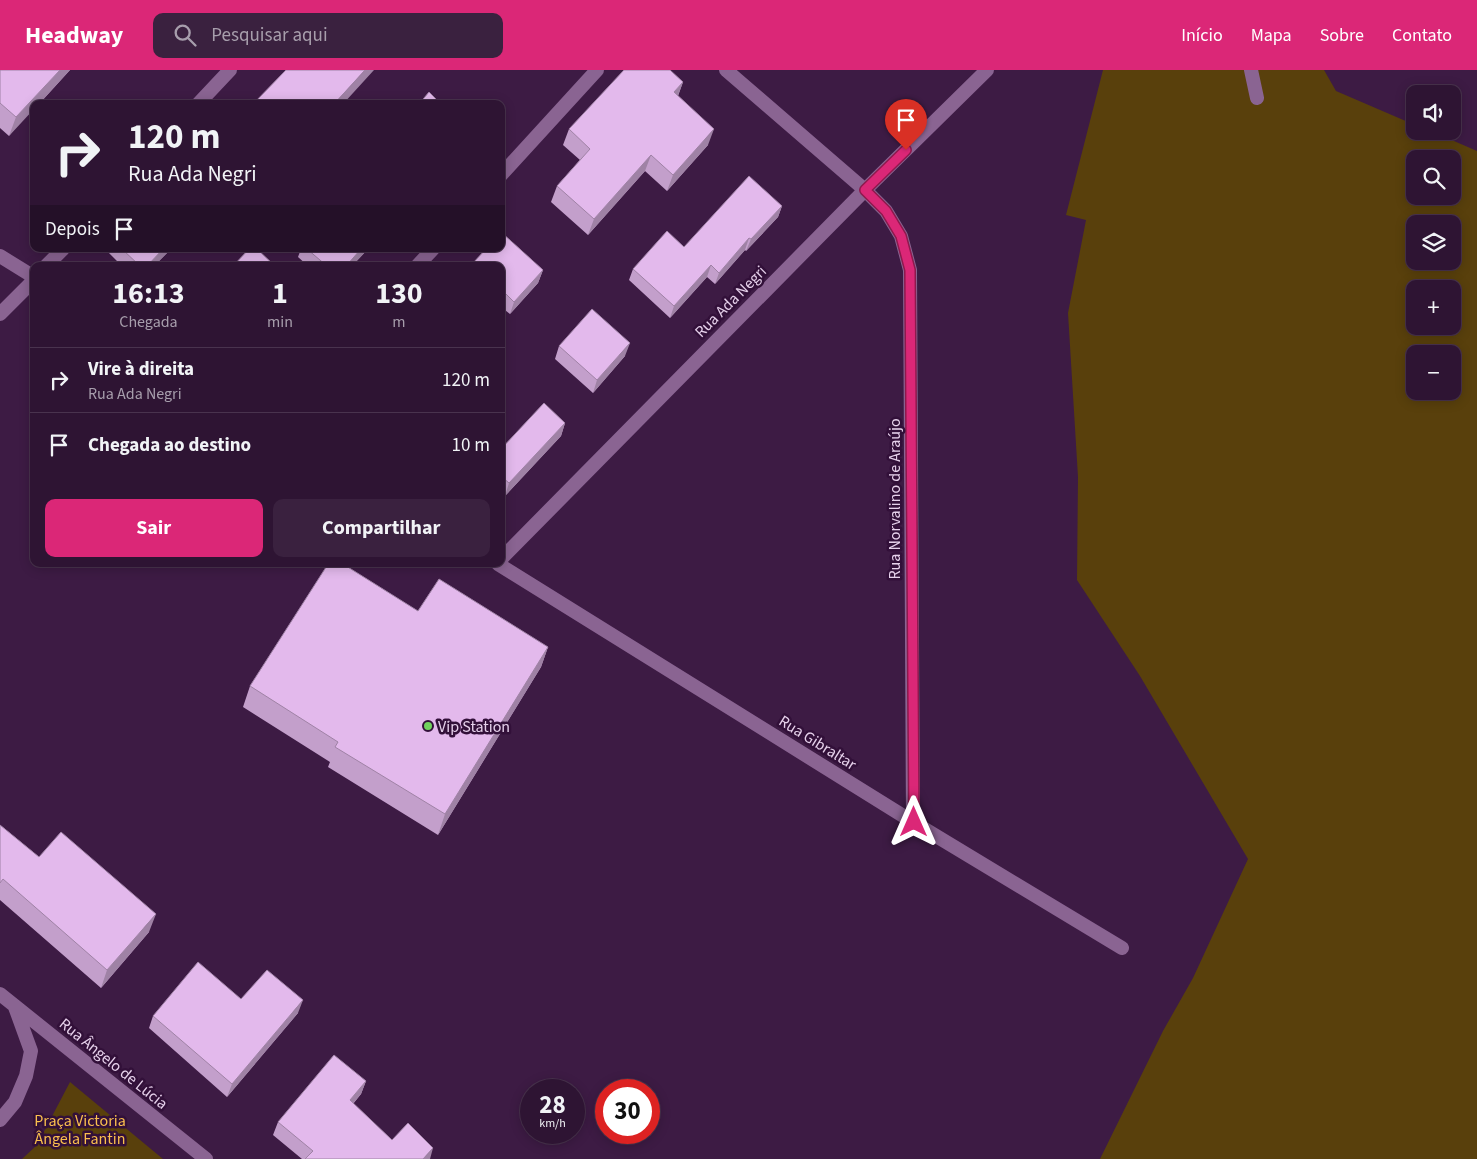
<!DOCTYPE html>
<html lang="pt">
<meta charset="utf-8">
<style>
:root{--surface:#2e1433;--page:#3a213f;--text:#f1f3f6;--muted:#a79eac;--line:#49334e;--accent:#db2777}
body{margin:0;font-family:"Source Sans 3",sans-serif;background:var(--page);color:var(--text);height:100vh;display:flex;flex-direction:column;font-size:19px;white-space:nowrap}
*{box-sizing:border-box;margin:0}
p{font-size:16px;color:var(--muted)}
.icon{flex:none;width:28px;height:28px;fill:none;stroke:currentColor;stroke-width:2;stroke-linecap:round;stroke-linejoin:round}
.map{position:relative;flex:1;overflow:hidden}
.drawer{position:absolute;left:30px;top:192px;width:475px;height:305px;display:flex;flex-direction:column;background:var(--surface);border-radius:10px;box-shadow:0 2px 12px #0003,0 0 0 1px var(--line)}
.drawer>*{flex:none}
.hud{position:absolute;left:30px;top:30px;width:475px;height:152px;border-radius:10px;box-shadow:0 2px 12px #0003,0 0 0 1px var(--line);background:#2e1433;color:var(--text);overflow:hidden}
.controls{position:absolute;left:1406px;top:15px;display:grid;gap:10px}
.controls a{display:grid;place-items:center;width:55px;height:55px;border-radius:10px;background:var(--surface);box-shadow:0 2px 12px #0003,0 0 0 1px var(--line);font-size:25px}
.speed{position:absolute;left:520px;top:1009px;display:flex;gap:10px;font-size:25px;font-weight:700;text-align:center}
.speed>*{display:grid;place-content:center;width:65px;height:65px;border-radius:50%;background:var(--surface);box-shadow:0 2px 12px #0003,0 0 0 1px var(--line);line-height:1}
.speed small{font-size:12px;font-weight:400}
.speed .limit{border:8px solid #d22;background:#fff;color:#111}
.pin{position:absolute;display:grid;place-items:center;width:42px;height:42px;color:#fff;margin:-51px -21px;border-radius:50% 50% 50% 0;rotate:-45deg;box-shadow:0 0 5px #0007}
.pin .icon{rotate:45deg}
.me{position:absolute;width:55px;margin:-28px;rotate:0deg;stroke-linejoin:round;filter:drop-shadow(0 0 4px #0008)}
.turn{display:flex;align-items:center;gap:18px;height:105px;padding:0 15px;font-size:22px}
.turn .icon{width:65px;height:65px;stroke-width:2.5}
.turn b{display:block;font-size:35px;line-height:42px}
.then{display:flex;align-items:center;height:48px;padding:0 15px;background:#0003;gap:10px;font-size:19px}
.eta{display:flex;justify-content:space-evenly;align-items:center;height:85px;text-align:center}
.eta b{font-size:30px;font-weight:700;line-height:35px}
.action{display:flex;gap:10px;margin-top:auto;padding:10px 15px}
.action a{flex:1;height:58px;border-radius:10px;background:var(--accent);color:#fff;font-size:20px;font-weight:700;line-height:58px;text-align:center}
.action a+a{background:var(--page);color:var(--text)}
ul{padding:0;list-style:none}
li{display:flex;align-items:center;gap:15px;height:65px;padding:0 15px;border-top:1px solid var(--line)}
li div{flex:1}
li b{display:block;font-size:19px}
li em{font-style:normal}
header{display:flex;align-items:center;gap:30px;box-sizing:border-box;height:70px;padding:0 25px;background:var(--accent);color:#fff}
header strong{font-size:24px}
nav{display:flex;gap:28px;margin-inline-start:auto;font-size:18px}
.search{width:350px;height:45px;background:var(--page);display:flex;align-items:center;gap:12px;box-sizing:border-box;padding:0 18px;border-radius:10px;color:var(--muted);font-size:19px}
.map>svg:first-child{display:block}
.green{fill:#59400c;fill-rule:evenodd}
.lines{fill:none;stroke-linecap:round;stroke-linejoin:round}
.service{stroke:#8a6492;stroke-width:14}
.minor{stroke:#8a6492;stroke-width:14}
.wall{fill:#c39fcb}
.shaded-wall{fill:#9f82a5}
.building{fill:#e3b9ec;stroke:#9f82a5}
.route-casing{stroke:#8e194d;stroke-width:12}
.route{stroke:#db2777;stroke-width:9}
.poi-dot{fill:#71d25e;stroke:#321039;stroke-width:2}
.labels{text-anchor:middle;stroke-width:5;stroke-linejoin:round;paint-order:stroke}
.street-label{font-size:16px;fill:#e6d1eb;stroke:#321039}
.poi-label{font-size:16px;fill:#e6d1eb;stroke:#321039;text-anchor:start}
.park-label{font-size:16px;fill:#fabf4e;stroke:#321039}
</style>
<header>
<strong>Headway</strong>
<div class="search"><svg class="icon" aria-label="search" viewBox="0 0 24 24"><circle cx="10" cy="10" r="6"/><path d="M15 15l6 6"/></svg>Pesquisar aqui</div>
<nav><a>Início</a><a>Mapa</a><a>Sobre</a><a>Contato</a></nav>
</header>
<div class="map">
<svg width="1477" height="1089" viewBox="0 0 1477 1089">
<rect width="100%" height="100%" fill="#3d1b44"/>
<!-- green -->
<path class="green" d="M 1103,0 L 1324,0 L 1336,21 L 1415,55 L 1415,61 L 1431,61 L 1477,81 L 1477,1089 L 1100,1089 L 1163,961 L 1193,908 L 1248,789 L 1140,606 L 1077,510 L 1078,407 L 1068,243 L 1086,150 L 1066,145 ZM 1415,89 L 1452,89 L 1452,126 L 1415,126 ZM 1415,154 L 1452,154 L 1452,191 L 1415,191 ZM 1415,219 L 1452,219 L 1452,256 L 1415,256 ZM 1415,284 L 1452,284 L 1452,321 L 1415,321 Z
M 70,1012 L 163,1089 L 22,1089 L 37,1075 Z"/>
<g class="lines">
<!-- service -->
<path class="service" d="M 1251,0 L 1257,28"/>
<!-- minor -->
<path class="minor" d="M 726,0 L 865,120 L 886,141 L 901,166 L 910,200 L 913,752
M 198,34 L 230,0
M 501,105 L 597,0
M 0,186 L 34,207
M 46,196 L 63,179
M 417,196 L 433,179
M 0,244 L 34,210
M 501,489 L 865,120 L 987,0
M 498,494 L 913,752 L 1122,878
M 0,924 L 206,1089
M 0,1050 L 15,1032 L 26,1006 L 31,981 L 15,937"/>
</g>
<!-- wall -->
<path class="wall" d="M 0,0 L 70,0 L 39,34 L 34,34 L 9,66 L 0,58 Z
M 683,12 L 678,26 L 708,75 L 667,121 L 645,101 L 588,165 L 551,132 L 557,116 L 580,90 L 563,75 L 569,59 Z
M 782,136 L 778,147 L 746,181 L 745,180 L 715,214 L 707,207 L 670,248 L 629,210 L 633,199 Z
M 501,162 L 543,200 L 538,213 L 510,244 L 501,237 L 501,196 L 472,196 L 473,193 L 486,179 L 501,179 Z
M 105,179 L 171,179 L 154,196 L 122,196 Z
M 301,179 L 368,179 L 352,196 L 308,196 L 298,187 Z
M 559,276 L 625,286 L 593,323 L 555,289 Z
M 565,353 L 561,366 L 505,426 L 501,423 L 501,379 Z
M 418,541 L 548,577 L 541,597 L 438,765 L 328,697 L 330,692 L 243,637 L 250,616 Z
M 0,755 L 39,787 L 149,862 L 101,918 L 0,830 Z
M 241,929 L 298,943 L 227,1027 L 149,958 L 153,946 Z
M 366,1011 L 361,1024 L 353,1034 L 392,1070 L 430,1089 L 302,1089 L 273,1065 L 278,1052 Z"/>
<!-- shaded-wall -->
<path class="shaded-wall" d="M 60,0 L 70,0 L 39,34 L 34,34 L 34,39 L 9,66 L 16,47 Z
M 365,0 L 374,0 L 343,34 L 334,34 Z
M 683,12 L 677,28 L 674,22 Z
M 714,59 L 708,75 L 667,121 L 673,105 Z
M 651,85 L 645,101 L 588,165 L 594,149 Z
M 782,136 L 778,147 L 746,181 L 751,169 Z
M 749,168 L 745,180 L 715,214 L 719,203 Z
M 163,179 L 171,179 L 154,196 L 147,196 Z
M 361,179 L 368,179 L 352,196 L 346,196 Z
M 711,195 L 707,207 L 670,248 L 674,236 Z
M 543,200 L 538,213 L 510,244 L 514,232 Z
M 630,273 L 625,286 L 593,323 L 597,310 Z
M 565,353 L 561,366 L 505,426 L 509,413 Z
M 548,577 L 541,597 L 438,765 L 445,744 Z
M 156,844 L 149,862 L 101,918 L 107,900 Z
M 303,930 L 298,943 L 227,1027 L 232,1014 Z
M 366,1011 L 361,1024 L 345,1043 L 350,1030 Z
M 433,1078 L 430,1089 L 423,1089 Z"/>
<!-- building -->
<path class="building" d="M 0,0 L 60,0 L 16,47 L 0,33 Z
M 286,0 L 365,0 L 334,34 L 253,34 Z
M 624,0 L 670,0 L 683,12 L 674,22 L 714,59 L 673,105 L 651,85 L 594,149 L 557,116 L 590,79 L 569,59 Z
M 429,22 L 441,34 L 419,34 Z
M 749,106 L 782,136 L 751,169 L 749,168 L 719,203 L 711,195 L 674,236 L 633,199 L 667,161 L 684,177 Z
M 501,162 L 543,200 L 514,232 L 501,219 L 501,196 L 477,196 L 473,193 L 486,179 L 501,179 Z
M 122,179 L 163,179 L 147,196 L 140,196 Z
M 249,179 L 257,179 L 275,196 L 233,196 Z
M 307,179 L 361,179 L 346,196 L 327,196 Z
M 592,239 L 630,273 L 597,310 L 559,276 Z
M 544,333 L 565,353 L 509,413 L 501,406 L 501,379 Z
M 328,494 L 343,494 L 418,541 L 439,509 L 548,577 L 445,744 L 335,677 L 338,672 L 250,616 Z
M 0,755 L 39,787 L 61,762 L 156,844 L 107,900 L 3,809 L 0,813 Z
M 198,892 L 241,929 L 267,900 L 303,930 L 232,1014 L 153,946 Z
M 334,985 L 366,1011 L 350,1030 L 392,1070 L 408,1053 L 433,1078 L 423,1089 L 305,1089 L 313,1081 L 278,1052 Z"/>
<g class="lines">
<defs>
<path id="route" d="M 906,80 L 865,120 L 886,141 L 901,166 L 910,200 L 914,752"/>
</defs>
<!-- route casing -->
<use href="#route" class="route-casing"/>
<!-- route -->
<use href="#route" class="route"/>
</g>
<!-- markers -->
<circle class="poi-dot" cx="428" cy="656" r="5"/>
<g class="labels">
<!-- street labels -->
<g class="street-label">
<text transform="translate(730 231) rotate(-45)" y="6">Rua Ada Negri</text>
<text transform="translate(894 429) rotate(-90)" y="6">Rua Norvalino de Araújo</text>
<text transform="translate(818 672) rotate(32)" y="6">Rua Gibraltar</text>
<text transform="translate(114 993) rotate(39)" y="6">Rua Ângelo de Lúcia</text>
</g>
<!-- poi labels -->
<g class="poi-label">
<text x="438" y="662">Vip Station</text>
</g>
<!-- park labels -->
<g class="park-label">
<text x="80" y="1056">Praça Victoria<tspan x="80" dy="18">Ângela Fantin</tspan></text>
</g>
</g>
</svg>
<div class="controls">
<a><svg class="icon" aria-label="sound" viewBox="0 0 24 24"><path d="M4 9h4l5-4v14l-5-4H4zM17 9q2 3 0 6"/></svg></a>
<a><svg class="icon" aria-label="search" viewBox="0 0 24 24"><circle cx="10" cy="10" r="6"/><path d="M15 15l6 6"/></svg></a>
<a><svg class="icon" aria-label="layers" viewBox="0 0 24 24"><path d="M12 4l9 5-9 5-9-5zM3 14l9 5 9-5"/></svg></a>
<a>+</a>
<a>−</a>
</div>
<div class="speed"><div>28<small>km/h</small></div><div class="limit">30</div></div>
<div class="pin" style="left:906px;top:80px;background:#d93025"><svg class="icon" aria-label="arrive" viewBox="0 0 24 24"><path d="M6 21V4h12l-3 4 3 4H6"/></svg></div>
<svg class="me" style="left:914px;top:752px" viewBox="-20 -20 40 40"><path d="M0-17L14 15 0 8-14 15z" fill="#db2777" stroke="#fff" stroke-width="4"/></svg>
<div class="hud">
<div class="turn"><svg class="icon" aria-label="right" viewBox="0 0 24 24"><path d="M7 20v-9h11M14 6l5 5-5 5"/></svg><div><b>120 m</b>Rua Ada Negri</div></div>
<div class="then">Depois<svg class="icon" aria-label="arrive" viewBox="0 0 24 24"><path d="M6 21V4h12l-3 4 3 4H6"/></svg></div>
</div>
<section class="drawer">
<div class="eta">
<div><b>16:13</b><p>Chegada</p></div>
<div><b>1</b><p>min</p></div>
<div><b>130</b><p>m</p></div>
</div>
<ul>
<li><svg class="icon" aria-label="right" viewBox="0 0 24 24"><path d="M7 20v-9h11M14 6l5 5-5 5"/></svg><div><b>Vire à direita</b><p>Rua Ada Negri</p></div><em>120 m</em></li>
<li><svg class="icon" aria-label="arrive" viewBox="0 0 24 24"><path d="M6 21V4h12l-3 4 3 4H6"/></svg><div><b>Chegada ao destino</b></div><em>10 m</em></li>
</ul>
<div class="action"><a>Sair</a><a>Compartilhar</a></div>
</section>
</div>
